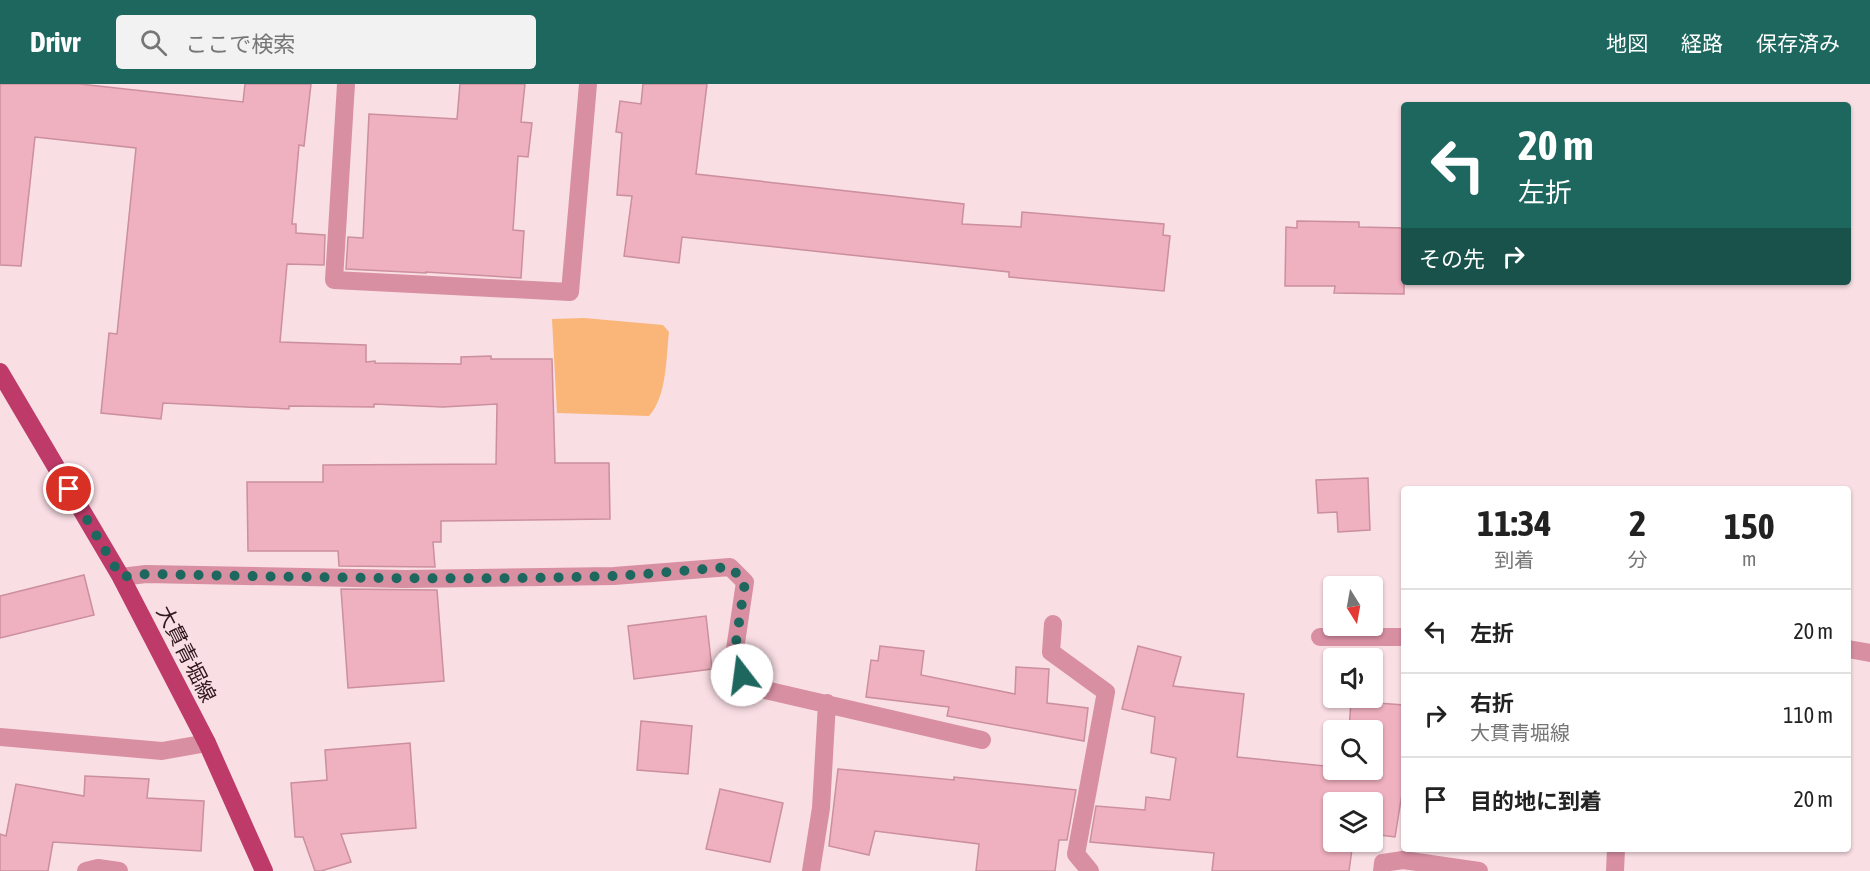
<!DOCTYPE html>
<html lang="ja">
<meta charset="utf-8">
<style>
:root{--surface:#fff;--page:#f2f2f2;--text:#222;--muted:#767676;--line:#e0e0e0;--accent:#1e675e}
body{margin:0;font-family:"Asap Condensed","Noto Sans JP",sans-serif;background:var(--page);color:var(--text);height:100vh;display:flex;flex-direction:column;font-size:22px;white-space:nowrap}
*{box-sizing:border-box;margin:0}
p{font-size:20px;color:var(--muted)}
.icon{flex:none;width:33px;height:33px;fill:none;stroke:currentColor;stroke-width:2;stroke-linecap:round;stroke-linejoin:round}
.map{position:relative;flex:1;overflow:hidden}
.sheet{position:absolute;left:1401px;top:402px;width:450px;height:366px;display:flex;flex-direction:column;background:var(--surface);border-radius:6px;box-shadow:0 2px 4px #0004}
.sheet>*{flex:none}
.banner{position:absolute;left:1401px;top:18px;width:450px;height:183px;border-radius:6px;box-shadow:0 2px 4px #0004;background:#1e675e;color:#fff;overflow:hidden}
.needle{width:39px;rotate:169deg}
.fabs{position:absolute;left:1323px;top:492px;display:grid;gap:12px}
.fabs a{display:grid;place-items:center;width:60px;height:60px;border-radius:6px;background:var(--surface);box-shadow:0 2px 4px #0004;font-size:30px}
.pin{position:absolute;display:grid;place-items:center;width:51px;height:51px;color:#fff;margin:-26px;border:3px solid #fff;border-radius:50%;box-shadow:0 2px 6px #0007}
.me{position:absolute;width:66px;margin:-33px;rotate:345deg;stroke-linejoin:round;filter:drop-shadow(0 0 4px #0008)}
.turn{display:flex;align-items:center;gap:21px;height:126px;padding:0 18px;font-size:27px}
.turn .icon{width:78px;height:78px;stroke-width:2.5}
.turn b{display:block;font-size:42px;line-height:51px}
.then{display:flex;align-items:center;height:57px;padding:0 18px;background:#0003;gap:12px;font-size:22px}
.eta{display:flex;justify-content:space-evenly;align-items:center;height:102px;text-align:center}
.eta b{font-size:36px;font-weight:700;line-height:42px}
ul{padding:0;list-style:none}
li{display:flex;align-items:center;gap:18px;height:84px;padding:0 18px;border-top:2px solid var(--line)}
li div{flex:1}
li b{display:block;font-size:22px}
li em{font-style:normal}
header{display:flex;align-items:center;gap:36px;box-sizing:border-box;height:84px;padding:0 30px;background:var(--accent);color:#fff}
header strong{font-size:28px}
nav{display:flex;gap:33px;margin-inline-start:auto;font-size:21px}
.search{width:420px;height:54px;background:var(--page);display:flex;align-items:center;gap:15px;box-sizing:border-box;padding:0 21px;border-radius:6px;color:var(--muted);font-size:22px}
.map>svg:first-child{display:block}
.green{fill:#f9b678}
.building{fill:#efb0bf;stroke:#cb8f9e;stroke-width:1.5}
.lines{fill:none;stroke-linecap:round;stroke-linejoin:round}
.minor{stroke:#d88fa2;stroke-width:18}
.major{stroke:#be3a69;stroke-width:18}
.route{stroke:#1e675e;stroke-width:10;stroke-dasharray:0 18}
.labels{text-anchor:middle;stroke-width:6;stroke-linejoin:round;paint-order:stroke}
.street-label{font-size:21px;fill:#2e171d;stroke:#f9dee4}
</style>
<header>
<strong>Drivr</strong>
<div class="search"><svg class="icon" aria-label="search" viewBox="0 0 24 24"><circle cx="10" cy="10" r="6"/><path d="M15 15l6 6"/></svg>ここで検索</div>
<nav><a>地図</a><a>経路</a><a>保存済み</a></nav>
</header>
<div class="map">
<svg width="1870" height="787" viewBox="0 0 1870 787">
<rect width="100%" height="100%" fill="#f9dee4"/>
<!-- green -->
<path class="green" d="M 584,234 L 663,241 L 669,248 C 666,274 667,312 649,332 L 557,329 L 552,235 Z"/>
<!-- building -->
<path class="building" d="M 0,0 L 80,0 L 243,18 L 245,0 L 311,0 L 304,62 L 299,61 L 292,140 L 296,140 L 296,149 L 325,151 L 324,181 L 287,180 L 280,258 L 366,261 L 366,278 L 375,277 L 375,279 L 461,280 L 461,273 L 491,272 L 491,275 L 552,275 L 555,379 L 609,379 L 610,435 L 441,437 L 441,458 L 433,458 L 435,483 L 339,482 L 338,467 L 248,467 L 247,398 L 323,398 L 323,381 L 496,380 L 497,320 L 443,323 L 374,320 L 374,323 L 289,322 L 289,325 L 163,319 L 161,335 L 101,329 L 109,249 L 117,250 L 136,64 L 35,53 L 21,182 L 0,181 Z
M 460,0 L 525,0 L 521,38 L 532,39 L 528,73 L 518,72 L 513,146 L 524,147 L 521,194 L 426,188 L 426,189 L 346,185 L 348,153 L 363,154 L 369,30 L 457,35 Z
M 643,0 L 707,0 L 696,90 L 964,120 L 962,140 L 1021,143 L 1022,128 L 1164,140 L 1163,151 L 1170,152 L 1164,207 L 1009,193 L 1009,188 L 682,153 L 679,179 L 624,172 L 632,112 L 617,111 L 622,49 L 616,48 L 620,17 L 641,20 Z
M 1297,137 L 1359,138 L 1359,143 L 1404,144 L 1404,210 L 1334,209 L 1335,202 L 1285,202 L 1286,143 L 1297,144 Z
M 1368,394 L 1370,446 L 1338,448 L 1337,428 L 1318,429 L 1316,396 Z
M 84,491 L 94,531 L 0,554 L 0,512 Z
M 341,505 L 437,506 L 444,597 L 348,604 Z
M 706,532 L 712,585 L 634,595 L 628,542 Z
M 880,562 L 924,567 L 921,591 L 1015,610 L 1016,583 L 1049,585 L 1047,619 L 1088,624 L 1084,657 L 947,632 L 949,623 L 866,613 L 871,576 L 878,577 Z
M 1138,562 L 1181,573 L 1173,602 L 1244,610 L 1237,673 L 1334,683 L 1334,686 L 1372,686 L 1372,646 L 1349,646 L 1351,617 L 1404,621 L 1404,697 L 1395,753 L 1372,750 L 1372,718 L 1334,718 L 1334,758 L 1353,758 L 1349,787 L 1212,787 L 1214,769 L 1090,758 L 1096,722 L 1145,726 L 1146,713 L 1170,716 L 1176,674 L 1151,669 L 1155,633 L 1122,625 Z
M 641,637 L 692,642 L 688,690 L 637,686 Z
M 410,659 L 416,744 L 341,750 L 351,778 L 321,787 L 315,787 L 303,753 L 295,753 L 291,699 L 327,696 L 325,666 Z
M 838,685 L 954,696 L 954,693 L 1076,706 L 1067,756 L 1059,756 L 1055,787 L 976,787 L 979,760 L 875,747 L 869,771 L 829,762 Z
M 85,692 L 149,695 L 147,714 L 204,717 L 201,767 L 53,758 L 48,787 L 0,787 L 0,750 L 6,752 L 16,700 L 84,712 Z
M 720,705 L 783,719 L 770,778 L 706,765 Z"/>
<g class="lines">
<!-- minor -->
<path class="minor" d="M 346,0 L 334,196 L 570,208 L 588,0
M 121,493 L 146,490 L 405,495 L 614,492 L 730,483 L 745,498 L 733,579 L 752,603 L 982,656
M 1053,540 L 1051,568 L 1106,608 L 1076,770 L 1090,787
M 1320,553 L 1404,553
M 1848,565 L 1870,569
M 0,653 L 162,667 L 207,659
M 86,787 L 98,784 L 119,787
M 811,787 L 821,724 L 827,619
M 1382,787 L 1383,779 L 1403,776 L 1479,787
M 1615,787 L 1616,765"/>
<!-- major -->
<path class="major" d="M 0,288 L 121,493 L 207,659 L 264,787"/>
</g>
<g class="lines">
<!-- route -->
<path class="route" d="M 69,405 L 121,493 L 146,490 C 301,493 456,497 612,492 C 651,490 691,486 730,483 L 745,498 L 733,579 L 742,591"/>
</g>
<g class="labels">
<!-- street labels -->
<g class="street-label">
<text transform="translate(186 570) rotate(63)" y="7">大貫青堀線</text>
</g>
</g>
</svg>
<div class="fabs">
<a><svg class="needle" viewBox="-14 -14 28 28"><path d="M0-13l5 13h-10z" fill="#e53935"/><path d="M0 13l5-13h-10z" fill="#767676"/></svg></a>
<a><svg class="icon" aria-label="sound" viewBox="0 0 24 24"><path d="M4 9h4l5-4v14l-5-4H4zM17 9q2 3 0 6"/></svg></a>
<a><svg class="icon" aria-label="search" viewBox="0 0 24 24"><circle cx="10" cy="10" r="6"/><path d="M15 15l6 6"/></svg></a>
<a><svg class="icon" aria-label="layers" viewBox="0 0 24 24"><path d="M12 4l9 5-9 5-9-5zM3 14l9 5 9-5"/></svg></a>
</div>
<div class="pin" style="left:69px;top:405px;background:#d93025"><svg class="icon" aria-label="arrive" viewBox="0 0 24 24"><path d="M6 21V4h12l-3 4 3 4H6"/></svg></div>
<svg class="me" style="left:742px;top:591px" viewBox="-20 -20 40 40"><circle r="19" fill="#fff"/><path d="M0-13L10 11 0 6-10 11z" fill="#1e675e"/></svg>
<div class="banner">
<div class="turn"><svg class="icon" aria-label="left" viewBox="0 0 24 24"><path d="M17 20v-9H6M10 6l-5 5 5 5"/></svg><div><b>20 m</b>左折</div></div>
<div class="then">その先<svg class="icon" aria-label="right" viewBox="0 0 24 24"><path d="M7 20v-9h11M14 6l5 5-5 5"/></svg></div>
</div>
<section class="sheet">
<div class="eta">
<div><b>11:34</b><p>到着</p></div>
<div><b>2</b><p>分</p></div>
<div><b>150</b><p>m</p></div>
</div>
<ul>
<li><svg class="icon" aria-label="left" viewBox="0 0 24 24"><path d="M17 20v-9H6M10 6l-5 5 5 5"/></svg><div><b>左折</b></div><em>20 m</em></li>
<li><svg class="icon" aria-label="right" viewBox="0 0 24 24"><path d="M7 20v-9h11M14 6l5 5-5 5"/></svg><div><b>右折</b><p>大貫青堀線</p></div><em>110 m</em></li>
<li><svg class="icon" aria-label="arrive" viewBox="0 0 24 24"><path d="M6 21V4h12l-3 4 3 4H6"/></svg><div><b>目的地に到着</b></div><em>20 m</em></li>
</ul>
</section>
</div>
